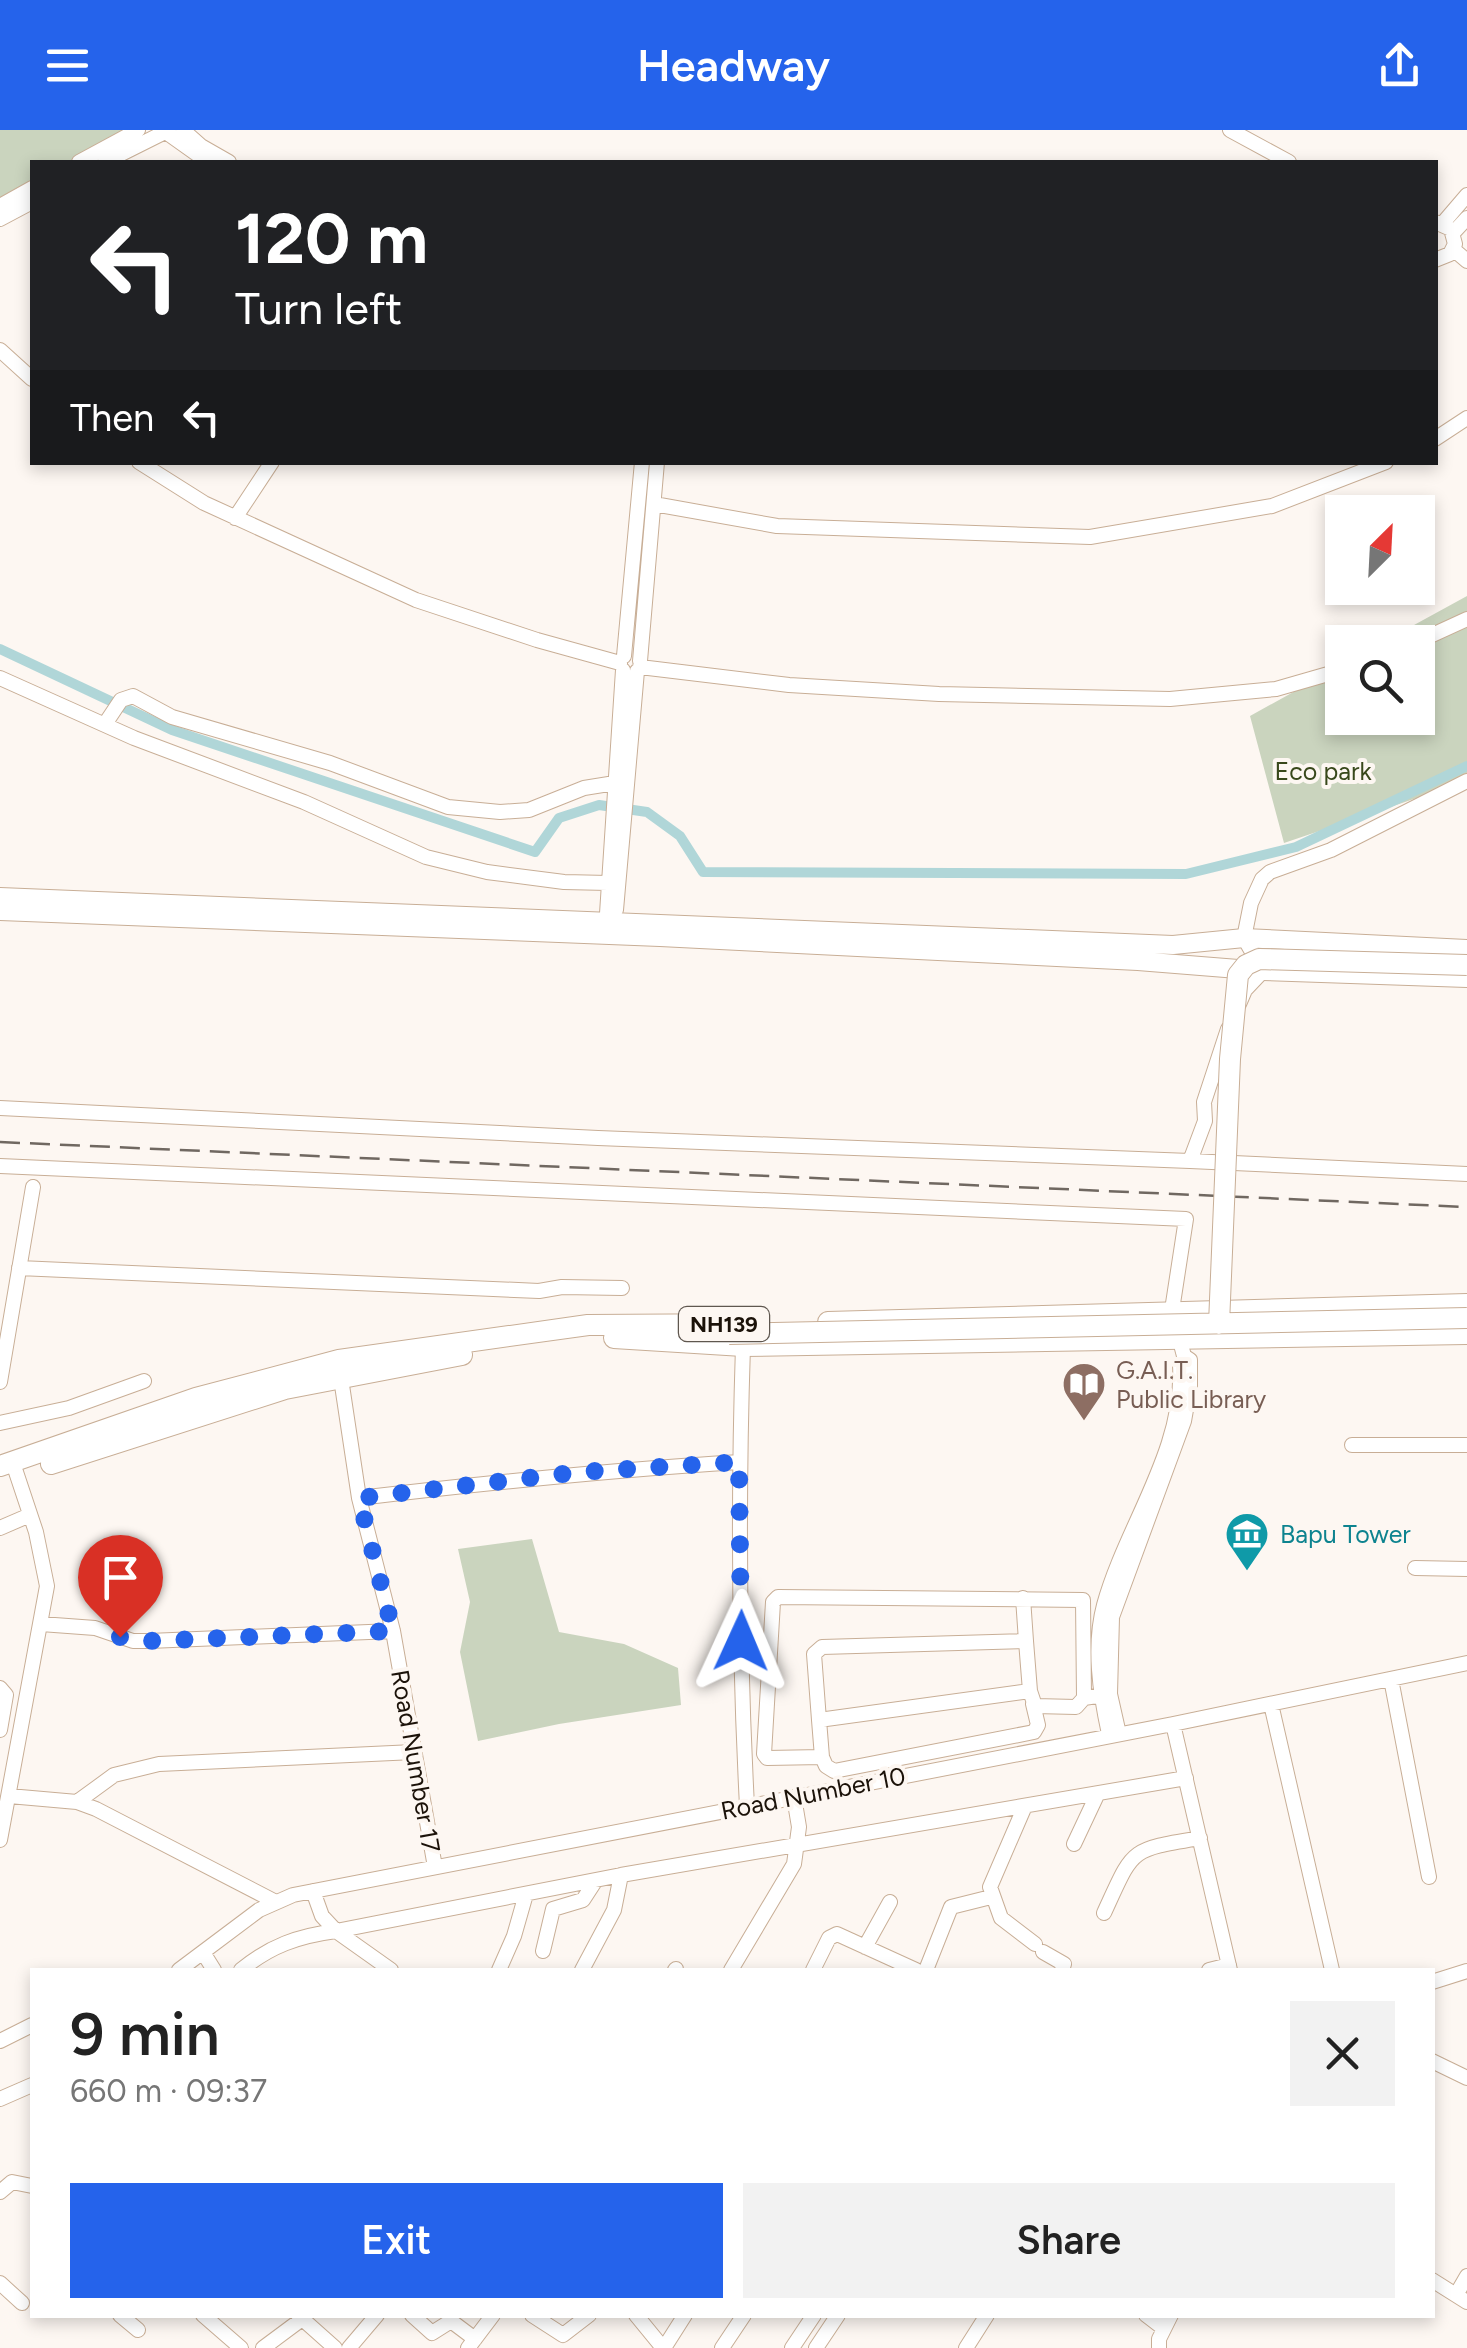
<!DOCTYPE html>
<meta charset="utf-8">
<style>
:root{--surface:#fff;--page:#f2f2f2;--text:#222;--muted:#767676;--accent:#2563eb}
body{margin:0;font-family:Figtree,sans-serif;background:var(--page);color:var(--text);height:100vh;display:flex;flex-direction:column;font-size:38px;white-space:nowrap}
*{box-sizing:border-box;margin:0}
p{font-size:32px;color:var(--muted)}
.icon{flex:none;width:55px;height:55px;fill:none;stroke:currentColor;stroke-width:2;stroke-linecap:round;stroke-linejoin:round}
.map{position:relative;flex:1;overflow:hidden}
.panel{position:absolute;left:30px;top:1838px;width:1405px;height:350px;display:flex;flex-direction:column;background:var(--surface);border-radius:0px;box-shadow:0 5px 15px #0003}
.panel>*{flex:none}
.banner{position:absolute;left:30px;top:30px;width:1408px;height:305px;border-radius:0px;box-shadow:0 5px 15px #0003;background:#202124;color:#fff;overflow:hidden}
.needle{width:65px;rotate:24deg}
.tools{position:absolute;left:1325px;top:365px;display:grid;gap:20px}
.tools a{display:grid;place-items:center;width:110px;height:110px;border-radius:0px;background:var(--surface);box-shadow:0 5px 15px #0003;font-size:50px}
.pin{position:absolute;display:grid;place-items:center;width:85px;height:85px;color:#fff;margin:-102px -42px;border-radius:50% 50% 50% 0;rotate:-45deg;box-shadow:0 0 10px #0007}
.pin .icon{rotate:45deg}
.me{position:absolute;width:110px;margin:-55px;rotate:1deg;stroke-linejoin:round;filter:drop-shadow(0 0 8px #0008)}
.turn{display:flex;align-items:center;gap:35px;height:210px;padding:0 40px;font-size:45px}
.turn .icon{width:130px;height:130px;stroke-width:2.5}
.turn b{display:block;font-size:70px;line-height:85px}
.then{display:flex;align-items:center;height:95px;padding:0 40px;background:#0003;gap:20px;font-size:38px}
.round{display:grid;place-items:center;flex:none;width:105px;height:105px;border-radius:0px;background:var(--page)}
.overview{display:flex;align-items:center;justify-content:space-between;height:170px;padding:0 40px}
h1{font-size:60px;font-weight:600;line-height:75px}
.button{display:flex;gap:20px;margin-top:auto;padding:20px 40px}
.button a{flex:1;height:115px;border-radius:0px;background:var(--accent);color:#fff;font-size:40px;font-weight:600;line-height:115px;text-align:center}
.button a+a{background:var(--page);color:var(--text)}
header{display:flex;justify-content:space-between;align-items:center;height:130px;padding:0 40px;background:var(--accent);color:#fff;font-size:45px;font-weight:600}
.map>svg:first-child{display:block}
.green{fill:#cad4be}
.lines{fill:none;stroke-linecap:round;stroke-linejoin:round}
.canal{stroke:#b0d6d8;stroke-width:10}
.minor-casing{stroke:#c8ae96;stroke-width:16}
.major-casing{stroke:#c8ae96;stroke-width:20}
.highway-casing{stroke:#c8ae96;stroke-width:22}
.minor{stroke:#fff;stroke-width:14}
.major{stroke:#fff;stroke-width:18}
.highway{stroke:#fff;stroke-width:20}
.rail{stroke:#706861;stroke-width:2.5;stroke-dasharray:20 10;stroke-linecap:butt}
.highway-bridge-casing{stroke:#c8ae96;stroke-width:22;stroke-linecap:butt}
.highway-bridge{stroke:#fff;stroke-width:20}
.route{stroke:#2563eb;stroke-width:18;stroke-dasharray:0 32.4}
.labels{text-anchor:middle;stroke-width:8;stroke-linejoin:round;paint-order:stroke}
.shield{fill:#fdf7f2;stroke:#5f574f;stroke-width:2.5}
.shield-label{font-size:22px;font-weight:bold;fill:#1b1209}
.park-label{font-size:25px;fill:#38481b;stroke:#fdf7f2}
.education-label{font-size:25px;fill:#785e54;stroke:#fdf7f2;text-anchor:start}
.culture-label{font-size:25px;fill:#0d838f;stroke:#fdf7f2;text-anchor:start}
.street-label{font-size:25px;fill:#1b1209;stroke:#fdf7f2}
</style>
<header><svg class="icon" aria-label="menu" viewBox="0 0 24 24"><path d="M4 6h16M4 12h16M4 18h16"/></svg>Headway<svg class="icon" aria-label="share" viewBox="0 0 24 24"><path d="M12 15V3M7 8l5-5 5 5M5 13v7h14v-7"/></svg></header>
<div class="map">
<svg width="1467" height="2218" viewBox="0 0 1467 2218">
<rect width="100%" height="100%" fill="#fdf7f2"/>
<!-- green -->
<path class="green" d="M 0,0 L 135,0 L 77,32 L 32,32 L 32,58 L 0,78 Z
M 1467,466 L 1467,651 L 1284,713 L 1250,586 L 1342,535 L 1342,588 L 1418,588 L 1418,512 L 1383,512 Z
M 532,1409 L 559,1502 L 624,1514 L 678,1538 L 681,1575 L 559,1594 L 478,1611 L 460,1522 L 470,1472 L 458,1419 Z"/>
<g class="lines">
<!-- canal -->
<path class="canal" d="M 0,519 L 172,600 L 535,722 L 559,688 L 599,675 L 647,682 L 680,706 L 703,742 L 1186,744 L 1296,717 L 1467,636"/>
<defs>
<path id="minor" d="M 163,0 L 208,32
M 183,0 L 201,16 L 229,32
M 1230,0 L 1289,32
M 79,32 L 138,0
M 105,32 L 169,0
M 0,76 L 32,58
M 0,89 L 32,72
M 1435,92 L 1451,99 L 1455,114 L 1450,124 L 1435,130
M 1443,93 L 1467,65
M 1453,103 L 1467,88
M 1453,119 L 1467,131
M 0,220 L 32,249
M 1435,309 L 1467,288
M 139,332 L 204,373 L 416,470 L 537,510 L 620,533
M 654,374 L 777,396 L 1090,407 L 1272,376 L 1386,332
M 235,388 L 272,332
M 1417,512 L 1467,489
M 624,526 L 642,332
M 640,531 L 657,332
M 640,537 L 789,555 L 939,564 L 1170,569 L 1276,559 L 1342,540
M 0,548 L 134,608 L 304,672 L 426,727 L 487,742 L 564,752 L 608,753
M 105,594 L 121,570 L 133,566 L 172,587 L 330,633 L 448,677 L 500,682 L 529,680 L 584,658 L 615,653
M 616,780 L 637,541
M 606,799 L 623,540
M 1239,874 L 1245,860 L 1263,841 L 1244,808 L 1251,773 L 1262,749 L 1270,742 L 1331,720 L 1467,651
M 0,978 L 598,1008 L 1190,1031 L 1205,991 L 1204,972 L 1228,899
M 1190,1031 L 1467,1044
M 0,1036 L 1186,1089 L 1172,1180 L 1184,1226 L 1190,1230 L 1190,1257 L 1184,1291 L 1112,1487 L 1110,1564 L 1119,1604
M 19,1138 L 539,1161 L 562,1157 L 622,1158
M 743,1216 C 738,1369 739,1523 747,1676
M 340,1242 L 359,1368 L 393,1501 L 435,1737
M 0,1252 L 33,1057
M 0,1293 L 69,1278 L 144,1251
M 1352,1315 L 1467,1315
M 359,1368 C 485,1353 612,1340 739,1332
M 0,1398 L 30,1385
M 1415,1438 L 1467,1439
M 1023,1468 L 1026,1511
M 41,1494 L 95,1498 L 133,1511 L 149,1511 L 393,1501
M 1391,1549 L 1429,1747
M 0,1558 L 6,1565 L 0,1600
M 1030,1561 L 819,1590 L 814,1524 L 822,1517 L 1026,1511 L 1030,1561 L 1035,1576 L 1076,1577 L 1084,1568 L 1110,1564
M 1271,1574 L 1332,1840
M 819,1590 L 822,1627 L 767,1628 L 764,1624 L 773,1472 L 778,1467 L 1083,1470 L 1084,1568
M 1173,1594 L 1230,1840
M 1109,1604 C 1100,1563 1093,1516 1104,1475 C 1126,1395 1185,1320 1180,1235
M 822,1627 L 826,1636 L 834,1641 L 1034,1602 L 1038,1595 L 1033,1574
M 9,1666 L 77,1672 L 96,1679 L 274,1771
M 77,1672 L 114,1645 L 159,1634 L 414,1622
M 1025,1676 L 990,1757 L 1001,1788 L 1035,1814
M 0,1710 L 47,1456 L 36,1402 L 13,1333
M 1074,1714 L 1098,1663
M 313,1761 L 322,1786 L 336,1801 L 621,1745 L 1186,1648
M 1104,1783 C 1134,1718 1128,1720 1200,1708
M 865,1817 L 890,1772
M 543,1821 L 553,1779 L 583,1770 L 596,1750
M 1043,1822 L 1064,1834 L 1062,1840
M 204,1824 L 214,1840
M 179,1840 L 259,1780 L 293,1765 L 1173,1594 L 1467,1533
M 241,1840 C 270,1816 298,1806 336,1801 L 391,1840
M 499,1840 L 514,1806 L 526,1764
M 582,1840 L 614,1780 L 621,1745
M 675,1840 L 676,1839
M 731,1840 L 794,1734 L 799,1697 L 794,1667
M 813,1840 L 829,1808 L 837,1804 L 916,1840
M 926,1840 L 951,1777 L 991,1767
M 1209,1840 L 1229,1835
M 1432,1852 L 1467,1841
M 0,1911 L 32,1895
M 1432,1931 L 1467,1948
M 0,1969 L 32,1955
M 0,2062 L 12,2052 L 32,2056
M 1432,2150 L 1467,2172
M 0,2153 L 22,2173
M 1456,2165 L 1467,2146
M 120,2185 L 138,2200
M 203,2185 L 241,2218
M 298,2185 L 335,2218
M 412,2185 L 432,2203 L 451,2191 L 475,2209
M 532,2185 L 563,2205 L 589,2185
M 636,2185 L 663,2218
M 1146,2185 L 1163,2198
M 263,2218 L 302,2189
M 349,2218 L 377,2185
M 468,2218 L 493,2185
M 664,2218 L 685,2185
M 722,2218 L 744,2185
M 792,2218 L 814,2185
M 816,2218 L 838,2185
M 966,2218 L 987,2185
M 1159,2218 L 1159,2209 L 1171,2185"/>
<path id="major" d="M 0,767 L 1173,815 L 1244,808 L 1467,819
M 0,781 L 660,807 L 1138,831 L 1263,841 L 1467,848"/>
<path id="highway" d="M 828,1192 L 1467,1174
M 614,1208 L 743,1216 L 1467,1204
M 51,1334 L 285,1259 L 462,1225
M 0,1336 L 196,1268 L 339,1230 L 588,1195 L 754,1194"/>
</defs>
<!-- minor casing -->
<use href="#minor" class="minor-casing"/>
<!-- major casing -->
<use href="#major" class="major-casing"/>
<!-- highway casing -->
<use href="#highway" class="highway-casing"/>
<!-- minor -->
<use href="#minor" class="minor"/>
<!-- major -->
<use href="#major" class="major"/>
<!-- highway -->
<use href="#highway" class="highway"/>
<!-- rail -->
<path class="rail" d="M 0,1012 L 1467,1077"/>
<defs>
<path id="highway-bridge" d="M 1219,1194 L 1230,929 L 1238,845 L 1246,835 L 1259,829 L 1467,835
M 729,1204 L 1467,1188"/>
</defs>
<!-- highway-bridge casing -->
<use href="#highway-bridge" class="highway-bridge-casing"/>
<!-- highway-bridge -->
<use href="#highway-bridge" class="highway-bridge"/>
</g>
<g class="lines">
<!-- route -->
<path class="route" d="M 120,1507 L 149,1511 L 393,1501 L 359,1368 L 580,1342 L 739,1332 L 741,1511"/>
</g>
<!-- icons -->
<defs>
<symbol id="library-pin" viewBox="-11 -11 22 30"><path d="M0 17L-7.5 6A9.5 9.5 0 1 1 7.5 6Z" fill="#8d6e63" stroke="#fdf7f2"/><path d="M-6-4Q-3-5.5-.7-3.5V5Q-3 3-6 4ZM6-4Q3-5.5 .7-3.5V5Q3 3 6 4Z" fill="#fff"/></symbol>
<symbol id="museum-pin" viewBox="-11 -11 22 30"><path d="M0 17L-7.5 6A9.5 9.5 0 1 1 7.5 6Z" fill="#0f9aa8" stroke="#fdf7f2"/><path d="M0-6L6-3V-2H-6V-3ZM-5-1h2V3h-2ZM-1-1h2V3h-2ZM3-1h2V3H3ZM-6 4H6V6H-6Z" fill="#fff"/></symbol>
</defs>
<g fill-rule="evenodd">
<use href="#library-pin" x="1059" y="1229" width="50" height="68"/>
<use href="#museum-pin" x="1222" y="1379" width="50" height="68"/>
</g>
<g class="labels">
<!-- shield labels -->
<rect class="shield" x="679" y="1177" width="90" height="34" rx="8"/>
<g class="shield-label">
<text x="724" y="1202">NH139</text>
</g>
<!-- park labels -->
<g class="park-label">
<text x="1323" y="650">Eco park</text>
</g>
<!-- education labels -->
<g class="education-label">
<text x="1116" y="1249">G.A.I.T.<tspan x="1116" dy="29">Public Library</tspan></text>
</g>
<!-- culture labels -->
<g class="culture-label">
<text x="1280" y="1413">Bapu Tower</text>
</g>
<!-- street labels -->
<g class="street-label">
<text transform="translate(416 1631) rotate(80)" y="9">Road Number 17</text>
<text transform="translate(813 1663) rotate(-11)" y="9">Road Number 10</text>
</g>
</g>
</svg>
<div class="tools">
<a><svg class="needle" viewBox="-14 -14 28 28"><path d="M0-13l5 13h-10z" fill="#e53935"/><path d="M0 13l5-13h-10z" fill="#767676"/></svg></a>
<a><svg class="icon" aria-label="search" viewBox="0 0 24 24"><circle cx="10" cy="10" r="6"/><path d="M15 15l6 6"/></svg></a>
</div>
<div class="pin" style="left:120px;top:1507px;background:#d93025"><svg class="icon" aria-label="arrive" viewBox="0 0 24 24"><path d="M6 21V4h12l-3 4 3 4H6"/></svg></div>
<svg class="me" style="left:741px;top:1511px" viewBox="-20 -20 40 40"><path d="M0-17L14 15 0 8-14 15z" fill="#2563eb" stroke="#fff" stroke-width="4"/></svg>
<div class="banner">
<div class="turn"><svg class="icon" aria-label="left" viewBox="0 0 24 24"><path d="M17 20v-9H6M10 6l-5 5 5 5"/></svg><div><b>120 m</b>Turn left</div></div>
<div class="then">Then<svg class="icon" aria-label="left" viewBox="0 0 24 24"><path d="M17 20v-9H6M10 6l-5 5 5 5"/></svg></div>
</div>
<section class="panel">
<div class="overview"><div><h1>9 min</h1><p>660 m · 09:37</p></div><a class="round"><svg class="icon" aria-label="close" viewBox="0 0 24 24"><path d="M6 6l12 12M18 6L6 18"/></svg></a></div>
<div class="button"><a>Exit</a><a>Share</a></div>
</section>
</div>
